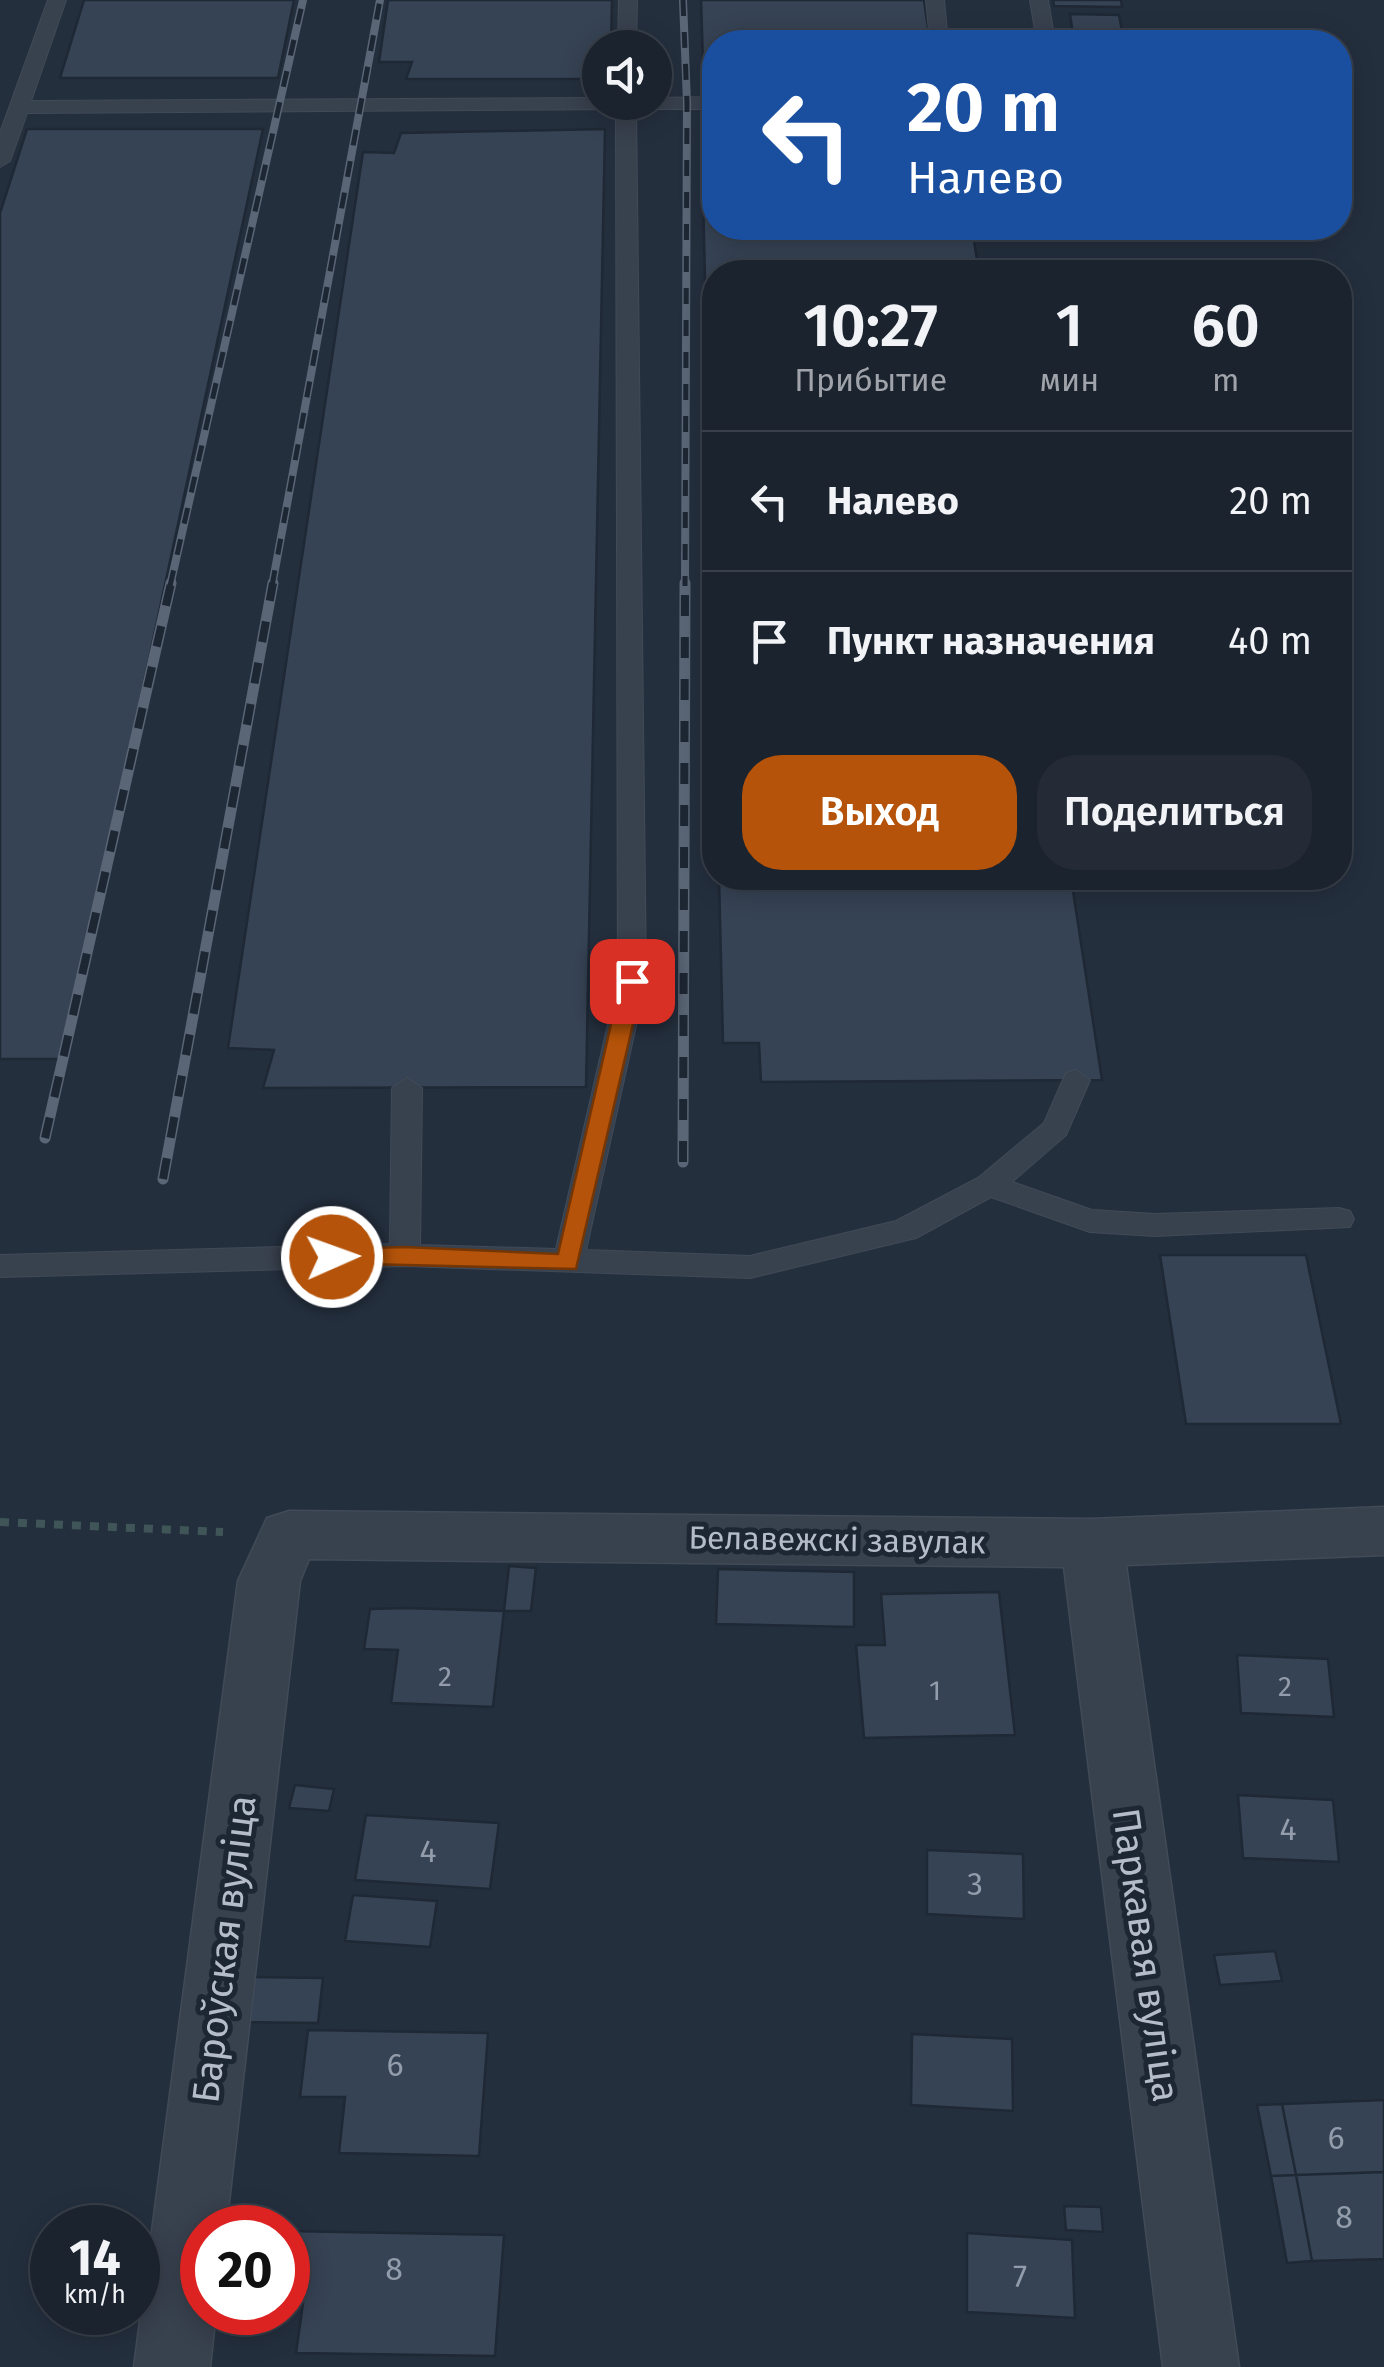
<!DOCTYPE html>
<html lang="ru">
<meta charset="utf-8">
<style>
:root{--surface:#1b232e;--page:#242b36;--text:#f1f3f6;--muted:#a0a4aa;--line:#39404a;--accent:#b45309}
body{margin:0;font-family:"Fira Sans",sans-serif;background:var(--page);color:var(--text);height:100vh;display:flex;flex-direction:column;font-size:38px;white-space:nowrap}
*{box-sizing:border-box;margin:0}
p{font-size:32px;color:var(--muted)}
.icon{flex:none;width:55px;height:55px;fill:none;stroke:currentColor;stroke-width:2;stroke-linecap:round;stroke-linejoin:round}
.map{position:relative;flex:1;overflow:hidden}
.panel{position:absolute;left:702px;top:260px;width:650px;height:630px;display:flex;flex-direction:column;background:var(--surface);border-radius:40px;box-shadow:0 5px 25px #0003,0 0 0 2px var(--line)}
.panel>*{flex:none}
.banner{position:absolute;left:702px;top:30px;width:650px;height:210px;border-radius:40px;box-shadow:0 5px 25px #0003,0 0 0 2px var(--line);background:#1a4fa0;color:#fff;overflow:hidden}
.tools{position:absolute;left:582px;top:30px;display:grid;gap:20px}
.tools a{display:grid;place-items:center;width:90px;height:90px;border-radius:50%;background:var(--surface);box-shadow:0 5px 25px #0003,0 0 0 2px var(--line);font-size:50px}
.speed{position:absolute;left:30px;top:2205px;display:flex;gap:20px;font-size:50px;font-weight:700;text-align:center}
.speed>*{display:grid;place-content:center;width:130px;height:130px;border-radius:50%;background:var(--surface);box-shadow:0 5px 25px #0003,0 0 0 2px var(--line);line-height:1}
.speed small{font-size:25px;font-weight:400}
.speed .limit{border:15px solid #d22;background:#fff;color:#111}
.pin{position:absolute;display:grid;place-items:center;width:85px;height:85px;color:#fff;margin:-42px;border-radius:20px;box-shadow:0 5px 15px #0006}
.me{position:absolute;width:110px;margin:-55px;rotate:88deg;stroke-linejoin:round;filter:drop-shadow(0 0 8px #0008)}
.turn{display:flex;align-items:center;gap:35px;height:210px;padding:0 40px;font-size:45px}
.turn .icon{width:130px;height:130px;stroke-width:2.5}
.turn b{display:block;font-size:70px;line-height:85px}
.eta{display:flex;justify-content:space-evenly;align-items:center;height:170px;text-align:center}
.eta b{font-size:60px;font-weight:600;line-height:70px}
.button{display:flex;gap:20px;margin-top:auto;padding:20px 40px}
.button a{flex:1;height:115px;border-radius:40px;background:var(--accent);color:#fff;font-size:40px;font-weight:600;line-height:115px;text-align:center}
.button a+a{background:var(--page);color:var(--text)}
ul{padding:0;list-style:none}
li{display:flex;align-items:center;gap:30px;height:140px;padding:0 40px;border-top:2px solid var(--line)}
li div{flex:1}
li b{display:block;font-size:38px}
li em{font-style:normal}
.map>svg:first-child{display:block}
.building{fill:#364354;stroke:#1f2835;stroke-width:2.5}
.lines{fill:none;stroke-linecap:round;stroke-linejoin:round}
.service-casing{stroke:#414a57;stroke-width:2}
.minor-casing{stroke:#414a57;stroke-width:3}
.path{stroke:#3f5557;stroke-width:8;stroke-dasharray:9 9;stroke-linecap:butt}
.service{fill:#38414e;fill-rule:evenodd}
.minor{fill:#38414e;fill-rule:evenodd}
.rail-far1-casing{stroke:#5a6575;stroke-width:8}
.rail-casing{stroke:#5a6575;stroke-width:11}
.rail-far1{stroke:#1d2633;stroke-width:5;stroke-dasharray:16;stroke-linecap:butt}
.rail{stroke:#1d2633;stroke-width:8;stroke-dasharray:21;stroke-linecap:butt}
.route{fill:#b45309;stroke:#753606;stroke-width:2.5}
.labels{text-anchor:middle;stroke-width:10;stroke-linejoin:round;paint-order:stroke}
.number-label{font-size:28px;fill:#929caa}
.street-label{font-size:32px;fill:#b4bcc9;stroke:#1d2633}
.near-number-label{font-size:32px;fill:#929caa}
.near-street-label{font-size:38px;fill:#b4bcc9;stroke:#1d2633}
</style>
<div class="map">
<svg width="1384" height="2367" viewBox="0 0 1384 2367">
<rect width="100%" height="100%" fill="#242f3e"/>
<!-- building -->
<path class="building" d="M 84,0 L 294,0 L 278,78 L 60,78 Z
M 388,0 L 612,0 L 611,48 L 600,48 L 600,79 L 406,79 L 412,62 L 379,62 Z
M 701,0 L 924,0 L 930,42 L 715,42 L 715,63 L 703,63 Z
M 1053,0 L 1121,0 L 1122,7 L 1054,6 Z
M 1070,14 L 1119,15 L 1124,42 L 1074,42 Z
M 27,129 L 263,129 L 63,1059 L 0,1059 L 0,213 Z
M 605,129 L 586,1087 L 263,1088 L 274,1050 L 228,1048 L 363,152 L 394,153 L 401,133 Z
M 702,153 L 715,153 L 715,228 L 972,228 L 979,272 L 715,272 L 715,708 Z
M 719,878 L 1071,878 L 1102,1080 L 761,1082 L 759,1043 L 723,1043 Z
M 1160,1255 L 1306,1255 L 1341,1424 L 1186,1424 Z
M 509,1566 L 536,1568 L 531,1611 L 504,1611 Z
M 718,1569 L 854,1572 L 854,1627 L 716,1624 Z
M 999,1592 L 1015,1735 L 864,1738 L 856,1645 L 885,1645 L 881,1594 Z
M 405,1608 L 504,1611 L 493,1707 L 391,1703 L 398,1650 L 364,1649 L 370,1609 Z
M 1237,1655 L 1328,1659 L 1334,1717 L 1241,1713 Z
M 295,1785 L 334,1789 L 329,1811 L 289,1808 Z
M 1238,1795 L 1333,1800 L 1339,1862 L 1243,1858 Z
M 366,1815 L 499,1823 L 490,1889 L 355,1880 Z
M 927,1850 L 1023,1854 L 1024,1919 L 927,1914 Z
M 353,1895 L 437,1901 L 430,1947 L 345,1941 Z
M 1275,1951 L 1282,1981 L 1220,1985 L 1214,1955 Z
M 247,1977 L 323,1978 L 318,2023 L 241,2022 Z
M 308,2030 L 488,2033 L 479,2156 L 339,2153 L 345,2097 L 300,2097 Z
M 912,2034 L 1012,2039 L 1013,2111 L 911,2105 Z
M 1384,2100 L 1384,2172 L 1296,2175 L 1282,2104 Z
M 1282,2104 L 1296,2175 L 1271,2176 L 1257,2105 Z
M 1384,2172 L 1384,2259 L 1312,2261 L 1296,2175 Z
M 1296,2175 L 1312,2261 L 1287,2263 L 1271,2176 Z
M 1064,2206 L 1101,2207 L 1103,2232 L 1066,2230 Z
M 288,2231 L 504,2235 L 495,2356 L 296,2353 L 303,2303 L 288,2303 Z
M 967,2233 L 1072,2240 L 1075,2318 L 967,2312 Z"/>
<g class="lines">
<defs>
<path id="service" d="M 48,0 L 66,0 L 31,101 L 600,98 L 600,102 L 655,102 L 655,98 L 715,97 L 715,109 L 636,109 L 646,981 L 586,1250 L 750,1256 L 896,1221 L 978,1178 L 1044,1123 L 1066,1073 L 1076,1070 L 1090,1080 L 1066,1135 L 1012,1182 L 1092,1210 L 1155,1214 L 1339,1208 L 1350,1211 L 1354,1219 L 1350,1227 L 1155,1236 L 1090,1232 L 991,1197 L 916,1238 L 750,1278 L 405,1266 L 0,1277 L 0,1255 L 390,1244 L 392,1088 L 407,1078 L 422,1088 L 420,1245 L 556,1249 L 618,981 L 616,109 L 27,113 L 10,161 L 0,167 L 0,133 Z
M 619,0 L 637,0 L 636,48 L 618,48 Z
M 926,0 L 944,0 L 948,42 L 930,42 Z
M 1030,0 L 1048,0 L 1055,42 L 1037,42 Z"/>
<path id="minor" d="M 1384,1507 L 1384,1555 L 1126,1565 L 1239,2367 L 1163,2367 L 1064,1567 L 309,1559 L 300,1581 L 226,2228 L 202,2228 L 202,2312 L 216,2312 L 210,2367 L 134,2367 L 238,1581 L 267,1518 L 289,1511 L 1092,1519 Z"/>
</defs>
<!-- service casing -->
<use href="#service" class="service-casing"/>
<!-- minor casing -->
<use href="#minor" class="minor-casing"/>
<!-- path -->
<path class="path" d="M 0,1522 L 223,1532"/>
<!-- service -->
<use href="#service" class="service"/>
<!-- minor -->
<use href="#minor" class="minor"/>
<defs>
<path id="rail-far1" d="M 683,0 L 687,103 L 685,586
M 170,586 L 303,0
M 272,586 L 380,0"/>
<path id="rail" d="M 45,1138 L 171,583
M 683,1162 L 685,583
M 163,1179 L 273,583"/>
</defs>
<!-- rail-far1 casing -->
<use href="#rail-far1" class="rail-far1-casing"/>
<!-- rail casing -->
<use href="#rail" class="rail-casing"/>
<!-- rail-far1 -->
<use href="#rail-far1" class="rail-far1"/>
<!-- rail -->
<use href="#rail" class="rail"/>
</g>
<!-- route -->
<path class="route" d="M 632,974 L 643,981 L 576,1269 L 323,1263 L 323,1251 L 332,1249 L 405,1247 L 558,1254 L 621,981 Z"/>
<g class="labels">
<!-- number labels -->
<g class="number-label">
<text x="445" y="1686">2</text>
<text x="1285" y="1696">2</text>
<text x="935" y="1700">1</text>
</g>
<!-- street labels -->
<g class="street-label">
<text transform="translate(837 1540) rotate(1)" y="11">Белавежскі завулак</text>
</g>
<!-- near-number labels -->
<g class="near-number-label">
<text x="1288" y="1840">4</text>
<text x="428" y="1862">4</text>
<text x="975" y="1895">3</text>
<text x="395" y="2076">6</text>
<text x="1336" y="2149">6</text>
<text x="1344" y="2228">8</text>
<text x="394" y="2280">8</text>
<text x="1020" y="2287">7</text>
</g>
<!-- near-street labels -->
<g class="near-street-label">
<text transform="translate(224 1949) rotate(-83)" y="13">Бароўская вуліца</text>
<text transform="translate(1146 1955) rotate(82)" y="13">Паркавая вуліца</text>
</g>
</g>
</svg>
<div class="tools">
<a><svg class="icon" aria-label="sound" viewBox="0 0 24 24"><path d="M4 9h4l5-4v14l-5-4H4zM17 9q2 3 0 6"/></svg></a>
</div>
<div class="speed"><div>14<small>km/h</small></div><div class="limit">20</div></div>
<div class="pin" style="left:632px;top:981px;background:#d93025"><svg class="icon" aria-label="arrive" viewBox="0 0 24 24"><path d="M6 21V4h12l-3 4 3 4H6"/></svg></div>
<svg class="me" style="left:332px;top:1257px" viewBox="-20 -20 40 40"><circle r="17" fill="#b45309" stroke="#fff" stroke-width="3"/><path d="M0-11L8 9 0 5-8 9z" fill="#fff"/></svg>
<div class="banner">
<div class="turn"><svg class="icon" aria-label="left" viewBox="0 0 24 24"><path d="M17 20v-9H6M10 6l-5 5 5 5"/></svg><div><b>20 m</b>Налево</div></div>
</div>
<section class="panel">
<div class="eta">
<div><b>10:27</b><p>Прибытие</p></div>
<div><b>1</b><p>мин</p></div>
<div><b>60</b><p>m</p></div>
</div>
<ul>
<li><svg class="icon" aria-label="left" viewBox="0 0 24 24"><path d="M17 20v-9H6M10 6l-5 5 5 5"/></svg><div><b>Налево</b></div><em>20 m</em></li>
<li><svg class="icon" aria-label="arrive" viewBox="0 0 24 24"><path d="M6 21V4h12l-3 4 3 4H6"/></svg><div><b>Пункт назначения</b></div><em>40 m</em></li>
</ul>
<div class="button"><a>Выход</a><a>Поделиться</a></div>
</section>
</div>
